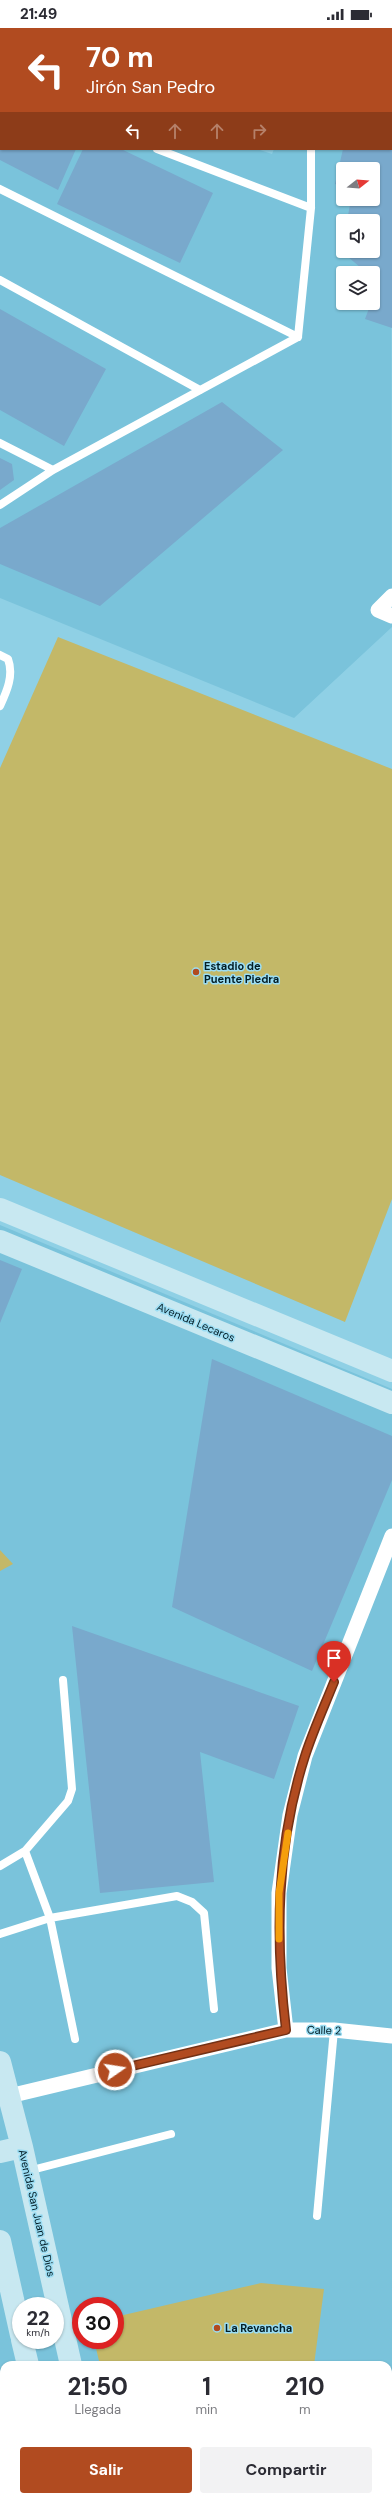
<!DOCTYPE html>
<html lang="es">
<meta charset="utf-8">
<style>
:root{--surface:#fff;--page:#f2f2f3;--text:#2b2b33;--muted:#7c7c81;--accent:#b14b20}
body{margin:0;font-family:"DM Sans",sans-serif;background:var(--page);color:var(--text);height:100vh;display:flex;flex-direction:column;font-size:15px;white-space:nowrap}
*{box-sizing:border-box;margin:0}
p{font-size:13px;color:var(--muted)}
.icon{flex:none;width:22px;height:22px;fill:none;stroke:currentColor;stroke-width:2;stroke-linecap:round;stroke-linejoin:round}
.map{position:relative;flex:1;overflow:hidden}
.side{position:absolute;left:0px;top:2333px;width:392px;height:140px;display:flex;flex-direction:column;background:var(--surface);border-radius:12px 12px 0 0;box-shadow:0 1px 3px #0004}
.side>*{flex:none}
.top-card{position:absolute;left:0px;top:0px;width:392px;height:122px;box-shadow:0 1px 3px #0004;background:#b14b20;color:#fff;overflow:hidden}
.needle{width:26px;rotate:73deg}
.buttons{position:absolute;left:336px;top:134px;display:grid;gap:8px}
.buttons a{display:grid;place-items:center;width:44px;height:44px;border-radius:4px;background:var(--surface);box-shadow:0 1px 3px #0004;font-size:20px}
.speed{position:absolute;left:12px;top:2269px;display:flex;gap:8px;font-size:20px;font-weight:700;text-align:center}
.speed>*{display:grid;place-content:center;width:52px;height:52px;border-radius:50%;background:var(--surface);box-shadow:0 1px 3px #0004;line-height:1}
.speed small{font-size:10px;font-weight:400}
.speed .limit{border:6px solid #d22;background:#fff;color:#111}
.pin{position:absolute;display:grid;place-items:center;width:34px;height:34px;color:#fff;margin:-41px -17px;border-radius:50% 50% 50% 0;rotate:-45deg;box-shadow:0 0 4px #0007}
.pin .icon{rotate:45deg}
.me{position:absolute;width:44px;margin:-22px;rotate:77deg;stroke-linejoin:round;filter:drop-shadow(0 0 3px #0008)}
.turn{display:flex;align-items:center;gap:14px;height:84px;padding:0 20px;font-size:18px}
.turn .icon{width:52px;height:52px;stroke-width:2.5}
.turn b{display:block;font-size:28px;line-height:34px}
.lanes{display:flex;align-items:center;height:38px;padding:0 20px;background:#0003;justify-content:center;gap:20px;direction:ltr}
.lanes .off{opacity:.35}
.eta{display:flex;justify-content:space-evenly;align-items:center;height:68px;text-align:center}
.eta b{font-size:24px;font-weight:700;line-height:28px}
.cta{display:flex;gap:8px;margin-top:auto;padding:8px 20px}
.cta a{flex:1;height:46px;border-radius:4px;background:var(--accent);color:#fff;font-size:16px;font-weight:700;line-height:46px;text-align:center}
.cta a+a{background:var(--page);color:var(--text)}
.status{display:flex;justify-content:space-between;align-items:center;height:28px;padding:0 20px;background:var(--surface);direction:ltr}
.status svg{height:11px;fill:currentColor}
.map>svg:first-child{display:block}
.built{fill:#7ac3db;fill-rule:evenodd}
.green{fill:#c3b868}
.building{fill:#79a9cc}
.lines{fill:none;stroke-linecap:round;stroke-linejoin:round}
.service{stroke:#fff;stroke-width:8}
.minor{stroke:#fff;stroke-width:15}
.secondary{stroke:#c8e8f1;stroke-width:22}
.route-casing{stroke:#733115;stroke-width:10}
.route{stroke:#b14b20;stroke-width:7}
.slow{stroke:#f59e0b;stroke-width:7}
.poi-dot{fill:#b14b20;stroke:#9bddf3;stroke-width:1.5}
.labels{text-anchor:middle;stroke-width:3;stroke-linejoin:round;paint-order:stroke}
.poi-label{font-size:11px;font-weight:bold;fill:#031e27;stroke:#9bddf3;text-anchor:start}
.street-label{font-size:11px;fill:#031e27;stroke:#9bddf3}
</style>
<div class="status"><b>21:49</b><svg viewBox="0 0 49 12"><path d="M0 12V9h3v3zM5 12V6h3v6zM10 12V3h3v9zM15 12V0h3v12zM26 1h20v11H26zM47 4h2v5h-2z"/></svg></div>
<div class="map">
<svg width="392" height="2473" viewBox="0 0 392 2473">
<rect width="100%" height="100%" fill="#8fd0e5"/>
<!-- built -->
<path class="built" d="M 391,6 L 392,599 L 294,690 L 0,570 L 0,29 L 1,121 L 257,121 L 272,126 L 274,121 L 391,121 ZM 343,141 L 373,141 L 373,171 L 343,171 ZM 343,193 L 373,193 L 373,223 L 343,223 ZM 343,245 L 373,245 L 373,275 L 343,275 Z
M 0,1197 L 392,1361 L 392,2473 L 0,2473 ZM 21,2278 L 55,2278 L 55,2312 L 21,2312 ZM 81,2278 L 115,2278 L 115,2312 L 81,2312 ZM 4,2337 L 388,2337 L 388,2469 L 4,2469 Z"/>
<!-- green -->
<path class="green" d="M 58,609 L 392,741 L 392,1171 L 345,1294 L 0,1147 L 0,740 Z
M 0,1522 L 13,1536 L 0,1543 Z
M 261,2255 L 324,2261 L 314,2337 L 100,2337 L 94,2312 L 115,2312 L 115,2289 Z"/>
<!-- building -->
<path class="building" d="M 0,121 L 76,121 L 58,162 L 0,132 Z
M 83,121 L 121,121 L 213,165 L 180,235 L 57,176 Z
M 343,121 L 392,121 L 392,300 L 365,291 L 371,275 L 373,275 L 378,254 L 373,250 L 373,245 L 367,245 L 341,223 L 342,215 L 343,223 L 373,223 L 373,193 L 347,193 L 351,171 L 373,171 L 373,141 L 343,141 L 343,159 L 335,156 Z
M 0,281 L 106,341 L 64,418 L 0,382 Z
M 222,374 L 283,422 L 100,578 L 0,536 L 0,500 Z
M 0,430 L 12,436 L 14,452 L 0,462 Z
M 0,1232 L 22,1241 L 0,1295 Z
M 212,1331 L 392,1408 L 392,1452 L 312,1643 L 172,1579 Z
M 72,1598 L 299,1678 L 274,1751 L 200,1724 L 214,1854 L 100,1865 Z"/>
<g class="lines">
<!-- service -->
<path class="service" d="M 310,0 L 310,1
M 0,61 L 1,61
M 157,121 L 311,180
M 0,161 L 298,309
M 0,252 L 200,362
M 298,309 L 311,180 L 311,121
M 0,415 L 53,442
M 0,477 L 53,442 L 298,309
M 0,627 L 8,631 C 14,647 7,663 0,678
M 25,1823 L 50,1890 L 75,2011
M 0,1838 L 25,1823 L 68,1773 L 72,1761 L 63,1652
M 0,1906 L 50,1890 L 177,1868 L 192,1874 L 204,1885 L 214,1981
M 28,2143 L 171,2106
M 317,2188 L 334,2002"/>
<!-- minor -->
<path class="minor" d="M 369,0 L 370,1
M 391,17 L 392,18
M 392,568 L 378,582 L 392,588
M 286,2002 L 279,1940 L 279,1865 L 290,1787 L 305,1728 L 392,1508
M 1,2070 L 286,2002 L 334,2002 L 392,2008"/>
<!-- secondary -->
<path class="secondary" d="M 0,1181 L 392,1343
M 0,1213 L 392,1375
M 0,2034 L 22,2119 L 71,2337
M 0,2124 L 22,2119
M 0,2213 L 21,2307
M 22,2312 L 28,2337
M 57,2469 L 58,2473
M 101,2469 L 102,2473"/>
</g>
<g class="lines">
<defs>
<path id="route" d="M 115,2042 L 286,2002 C 275,1909 276,1818 305,1728 C 313,1703 324,1679 334,1654"/>
</defs>
<!-- route casing -->
<use href="#route" class="route-casing"/>
<!-- route -->
<use href="#route" class="route"/>
<!-- slow -->
<path class="slow" d="M 279,1911 L 279,1865 L 288,1805"/>
</g>
<!-- markers -->
<g class="poi-dot">
<circle cx="196" cy="944" r="4"/>
<circle cx="217" cy="2300" r="4"/>
</g>
<g class="labels">
<!-- poi labels -->
<g class="poi-label">
<text x="204" y="942">Estadio de<tspan x="204" dy="13">Puente Piedra</tspan></text>
<text x="225" y="2304">La Revancha</text>
</g>
<!-- street labels -->
<g class="street-label">
<text transform="translate(196 1294) rotate(23)" y="4">Avenida Lecaros</text>
<text transform="translate(324 2002) rotate(2)" y="4">Calle 2</text>
<text transform="translate(37 2185) rotate(77)" y="4">Avenida San Juan de Dios</text>
</g>
</g>
</svg>
<div class="buttons">
<a><svg class="needle" viewBox="-14 -14 28 28"><path d="M0-13l5 13h-10z" fill="#e53935"/><path d="M0 13l5-13h-10z" fill="#7c7c81"/></svg></a>
<a><svg class="icon" aria-label="sound" viewBox="0 0 24 24"><path d="M4 9h4l5-4v14l-5-4H4zM17 9q2 3 0 6"/></svg></a>
<a><svg class="icon" aria-label="layers" viewBox="0 0 24 24"><path d="M12 4l9 5-9 5-9-5zM3 14l9 5 9-5"/></svg></a>
</div>
<div class="speed"><div>22<small>km/h</small></div><div class="limit">30</div></div>
<div class="pin" style="left:334px;top:1654px;background:#d93025"><svg class="icon" aria-label="arrive" viewBox="0 0 24 24"><path d="M6 21V4h12l-3 4 3 4H6"/></svg></div>
<svg class="me" style="left:115px;top:2042px" viewBox="-20 -20 40 40"><circle r="17" fill="#b14b20" stroke="#fff" stroke-width="3"/><path d="M0-11L8 9 0 5-8 9z" fill="#fff"/></svg>
<div class="top-card">
<div class="turn"><svg class="icon" aria-label="left" viewBox="0 0 24 24"><path d="M17 20v-9H6M10 6l-5 5 5 5"/></svg><div><b>70 m</b>Jirón San Pedro</div></div>
<div class="lanes"><svg class="icon" aria-label="left" viewBox="0 0 24 24"><path d="M17 20v-9H6M10 6l-5 5 5 5"/></svg><svg class="icon off" aria-label="ahead" viewBox="0 0 24 24"><path d="M12 20V5M6 11l6-6 6 6"/></svg><svg class="icon off" aria-label="ahead" viewBox="0 0 24 24"><path d="M12 20V5M6 11l6-6 6 6"/></svg><svg class="icon off" aria-label="right" viewBox="0 0 24 24"><path d="M7 20v-9h11M14 6l5 5-5 5"/></svg></div>
</div>
<section class="side">
<div class="eta">
<div><b>21:50</b><p>Llegada</p></div>
<div><b>1</b><p>min</p></div>
<div><b>210</b><p>m</p></div>
</div>
<div class="cta"><a>Salir</a><a>Compartir</a></div>
</section>
</div>
